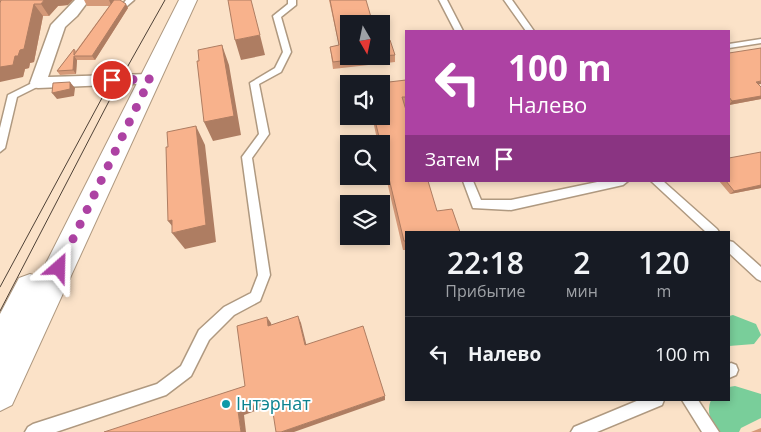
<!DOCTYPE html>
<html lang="ru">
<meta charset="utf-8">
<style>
:root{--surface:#171b24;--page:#20242c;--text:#f1f3f6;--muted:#9ea1a6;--line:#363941}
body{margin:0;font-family:"Open Sans",sans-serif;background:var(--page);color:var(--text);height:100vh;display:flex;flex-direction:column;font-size:19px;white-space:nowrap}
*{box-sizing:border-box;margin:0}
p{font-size:16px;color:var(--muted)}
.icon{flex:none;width:28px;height:28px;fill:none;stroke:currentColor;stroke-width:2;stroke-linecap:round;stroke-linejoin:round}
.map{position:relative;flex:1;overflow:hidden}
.side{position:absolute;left:405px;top:231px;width:325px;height:170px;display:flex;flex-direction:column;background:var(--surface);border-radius:0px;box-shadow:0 2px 8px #0003}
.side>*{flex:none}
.top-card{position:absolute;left:405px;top:30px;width:325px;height:152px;border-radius:0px;box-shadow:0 2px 8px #0003;background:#ad42a3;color:#fff;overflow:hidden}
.needle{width:32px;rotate:171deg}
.tools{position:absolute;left:340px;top:15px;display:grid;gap:10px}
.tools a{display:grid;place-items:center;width:50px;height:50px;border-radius:0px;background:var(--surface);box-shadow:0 2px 8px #0003;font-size:25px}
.pin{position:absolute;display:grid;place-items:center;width:42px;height:42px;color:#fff;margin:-21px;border:2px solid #fff;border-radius:50%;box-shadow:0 1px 5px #0007}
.me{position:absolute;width:55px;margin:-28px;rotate:25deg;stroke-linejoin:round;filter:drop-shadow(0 0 4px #0008)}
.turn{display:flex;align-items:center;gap:18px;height:105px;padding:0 20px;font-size:22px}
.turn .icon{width:65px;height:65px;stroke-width:2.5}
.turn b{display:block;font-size:35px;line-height:42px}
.then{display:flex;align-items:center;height:48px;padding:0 20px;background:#0003;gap:10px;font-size:19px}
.eta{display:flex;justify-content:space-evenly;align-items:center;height:85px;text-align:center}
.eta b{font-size:30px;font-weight:600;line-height:35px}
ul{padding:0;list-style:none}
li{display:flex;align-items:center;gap:15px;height:75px;padding:0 20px;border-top:1px solid var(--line)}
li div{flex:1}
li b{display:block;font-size:19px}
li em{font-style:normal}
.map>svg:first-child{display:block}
.green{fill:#79ce9a}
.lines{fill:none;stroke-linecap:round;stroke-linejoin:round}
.lane-casing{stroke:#af9980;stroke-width:3}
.street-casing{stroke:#af9980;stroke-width:3}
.primary-casing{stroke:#af9980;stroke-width:2}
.lane{fill:#fff;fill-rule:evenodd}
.street{fill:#fff;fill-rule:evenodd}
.primary{fill:#fff;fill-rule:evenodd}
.tram{stroke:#4e4136;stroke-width:1}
.wall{fill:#d59978}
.shaded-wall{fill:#ae7d62}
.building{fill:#f8b28c;stroke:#ae7d62}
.route{stroke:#ad42a3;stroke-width:9;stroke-dasharray:0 16.2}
.culture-dot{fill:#0f9aa8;stroke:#fff;stroke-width:2}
.labels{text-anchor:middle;stroke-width:4;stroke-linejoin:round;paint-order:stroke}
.near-culture-label{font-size:18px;fill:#0d838f;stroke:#fff;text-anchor:start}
</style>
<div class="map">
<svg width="761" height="432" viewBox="0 0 761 432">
<rect width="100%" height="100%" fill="#fbe2c8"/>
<!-- green -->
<path class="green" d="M 733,315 L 756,324 L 761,335 L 754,344 L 729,346 L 729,316 Z
M 735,386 L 761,394 L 761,418 L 741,428 L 739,432 L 717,432 C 711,421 706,412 711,400 L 729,400 L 729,387 Z"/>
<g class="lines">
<defs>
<path id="lane" d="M 126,0 L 134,0 L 127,6 L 123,4 Z
M 288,0 L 296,0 L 296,5 L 281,17 L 291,52 L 281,72 L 259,84 L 269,134 L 252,158 L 270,275 L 260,301 L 234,315 L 209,340 L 191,376 L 166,395 L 56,432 L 25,432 L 28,427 L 33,424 L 157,384 L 181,366 L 199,330 L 224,307 L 251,293 L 258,275 L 242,157 L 259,134 L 250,83 L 275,68 L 283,52 L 273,16 L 288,4 Z
M 439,0 L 447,0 L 463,31 L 455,31 Z
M 504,0 L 512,0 L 534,31 L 526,31 Z
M 761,39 L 761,43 L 729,48 L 729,44 Z
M 38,80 L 42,83 L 41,85 L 17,97 L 5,148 L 0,152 L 0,128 L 8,95 Z
M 463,181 L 473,181 L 481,200 L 511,200 L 602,181 L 628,181 L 623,185 L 511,210 L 473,208 Z
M 651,181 L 663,181 L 717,229 L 719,232 L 706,232 Z
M 729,241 L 733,242 L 761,267 L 761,281 L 757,279 L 729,253 Z
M 731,363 L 736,365 L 738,370 L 736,375 L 729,378 L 729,364 Z
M 639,400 L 664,400 L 662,405 L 597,432 L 571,432 L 574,427 Z
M 682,400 L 698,400 L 719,432 L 702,432 Z"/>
<path id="street" d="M 75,0 L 89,0 L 77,16 L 65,27 L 48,77 L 150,74 L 156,75 L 158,79 L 156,83 L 38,88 L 32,87 L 30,83 L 51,25 Z"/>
<path id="primary" d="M 179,0 L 197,0 L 12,405 L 0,411 L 0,314 L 19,278 L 30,274 L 39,277 Z"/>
</defs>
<!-- lane casing -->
<use href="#lane" class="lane-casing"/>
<!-- street casing -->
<use href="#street" class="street-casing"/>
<!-- primary casing -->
<use href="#primary" class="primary-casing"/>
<!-- lane -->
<use href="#lane" class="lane"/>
<!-- street -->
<use href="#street" class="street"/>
<!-- primary -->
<use href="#primary" class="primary"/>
<!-- tram -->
<path class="tram" d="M 0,287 L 102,98
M 0,311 L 120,80 L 165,0"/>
</g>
<!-- wall -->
<path class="wall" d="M 0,0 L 68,5 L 58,6 L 49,16 L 43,16 L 34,62 L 30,63 L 29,68 L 25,69 L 23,77 Z
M 84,0 L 120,0 L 128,8 L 95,60 L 77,60 L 76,74 L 60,75 L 57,71 L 74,49 L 76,51 L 109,6 L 87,6 Z
M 329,0 L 366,0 L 349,24 L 395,55 L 395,62 L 333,69 L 330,47 L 339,46 Z
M 729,53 L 761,87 L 761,99 L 729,105 Z
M 406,80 L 406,107 L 405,107 L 406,250 L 403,250 L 381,156 L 381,144 L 378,144 L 372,116 L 381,116 Z
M 761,152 L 761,188 L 730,194 L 719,181 L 729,181 Z
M 761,428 L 761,432 L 751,432 Z"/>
<!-- shaded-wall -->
<path class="shaded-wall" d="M 44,0 L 73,0 L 68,5 L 58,6 L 49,16 L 41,4 Z
M 109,0 L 117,0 L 112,7 Z
M 34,4 L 43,16 L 34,62 L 30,63 L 29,68 L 25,69 L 23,77 L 0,82 L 0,67 L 15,56 L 20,50 Z
M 126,4 L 128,8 L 95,60 L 92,56 Z
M 260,35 L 265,55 L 241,60 L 235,40 Z
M 222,45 L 229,65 L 241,135 L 213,141 L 204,122 Z
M 74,56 L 77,60 L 76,74 L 73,70 Z
M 761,81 L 761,84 L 752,86 L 756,82 Z
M 70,82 L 75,88 L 74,96 L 57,99 L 52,93 Z
M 761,96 L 761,99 L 729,105 L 732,101 Z
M 196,126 L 205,145 L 216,242 L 185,249 L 172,233 L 177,232 L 168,221 Z
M 761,185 L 761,188 L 730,194 L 734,191 Z
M 298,316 L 301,323 L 308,351 L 305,345 Z
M 267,317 L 271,323 L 273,332 L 268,326 Z
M 385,396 L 385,400 L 294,432 L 281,432 Z
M 271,400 L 275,404 L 244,415 L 246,432 L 241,432 L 238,411 Z"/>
<!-- building -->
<path class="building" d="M 1,0 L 44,0 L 41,4 L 34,4 L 24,49 L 20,50 L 18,56 L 15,56 L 13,65 L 0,67 L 0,3 Z
M 114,0 L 120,0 L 126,4 L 92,56 L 74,56 L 73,70 L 57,71 L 74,49 L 74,55 Z
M 228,0 L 251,0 L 260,35 L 235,40 Z
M 330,0 L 366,0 L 373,24 L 349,24 L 349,56 L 381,56 L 333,62 L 330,47 L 339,45 Z
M 381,40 L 390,40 L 395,55 L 381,56 Z
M 222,45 L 234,116 L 204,122 L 197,61 L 199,61 L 198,50 Z
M 761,48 L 761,81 L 756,82 L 761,87 L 761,96 L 732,101 L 729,97 L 729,53 Z
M 406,80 L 406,97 L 402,97 L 406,110 L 406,181 L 428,181 L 437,211 L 452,209 L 460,232 L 406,232 L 406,241 L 404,241 L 374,116 L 381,116 L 381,84 L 372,84 Z
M 70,82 L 70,89 L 52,93 L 53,83 Z
M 196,126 L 206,225 L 172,233 L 172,220 L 168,221 L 166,147 L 168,147 L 167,132 Z
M 761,152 L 761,185 L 734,191 L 726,181 L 729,181 L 729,158 Z
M 298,316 L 305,345 L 363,326 L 385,396 L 281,432 L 276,432 L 271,400 L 238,411 L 241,432 L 104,432 L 245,386 L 237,326 L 267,317 L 268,326 Z"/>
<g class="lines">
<!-- route -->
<path class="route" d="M 59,268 L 150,79 L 112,80"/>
</g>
<!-- markers -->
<circle class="culture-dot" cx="226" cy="404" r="5"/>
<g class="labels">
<!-- near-culture labels -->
<g class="near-culture-label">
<text x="236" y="410">Інтэрнат</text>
</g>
</g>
</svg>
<div class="tools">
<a><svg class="needle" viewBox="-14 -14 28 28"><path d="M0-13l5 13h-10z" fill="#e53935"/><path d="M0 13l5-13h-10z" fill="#9ea1a6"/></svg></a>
<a><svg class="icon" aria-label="sound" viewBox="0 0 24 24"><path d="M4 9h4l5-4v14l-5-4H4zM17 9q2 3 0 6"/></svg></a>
<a><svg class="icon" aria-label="search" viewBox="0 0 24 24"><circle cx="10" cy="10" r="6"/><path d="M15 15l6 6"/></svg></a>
<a><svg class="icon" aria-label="layers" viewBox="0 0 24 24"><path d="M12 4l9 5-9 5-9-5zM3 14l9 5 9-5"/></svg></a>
</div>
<div class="pin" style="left:112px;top:80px;background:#d93025"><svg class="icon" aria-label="arrive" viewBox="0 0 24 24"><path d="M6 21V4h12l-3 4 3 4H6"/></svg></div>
<svg class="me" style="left:59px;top:268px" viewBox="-20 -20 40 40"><path d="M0-17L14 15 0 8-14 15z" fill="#ad42a3" stroke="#fff" stroke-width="4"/></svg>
<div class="top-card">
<div class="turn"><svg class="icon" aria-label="left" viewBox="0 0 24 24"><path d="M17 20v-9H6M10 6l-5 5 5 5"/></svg><div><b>100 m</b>Налево</div></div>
<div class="then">Затем<svg class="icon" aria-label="arrive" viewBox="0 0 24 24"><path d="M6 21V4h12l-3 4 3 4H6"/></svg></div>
</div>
<section class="side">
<div class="eta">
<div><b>22:18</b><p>Прибытие</p></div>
<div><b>2</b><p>мин</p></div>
<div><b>120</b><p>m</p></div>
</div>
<ul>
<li><svg class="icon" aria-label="left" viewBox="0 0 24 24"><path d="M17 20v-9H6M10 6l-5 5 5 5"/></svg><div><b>Налево</b></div><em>100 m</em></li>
</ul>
</section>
</div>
